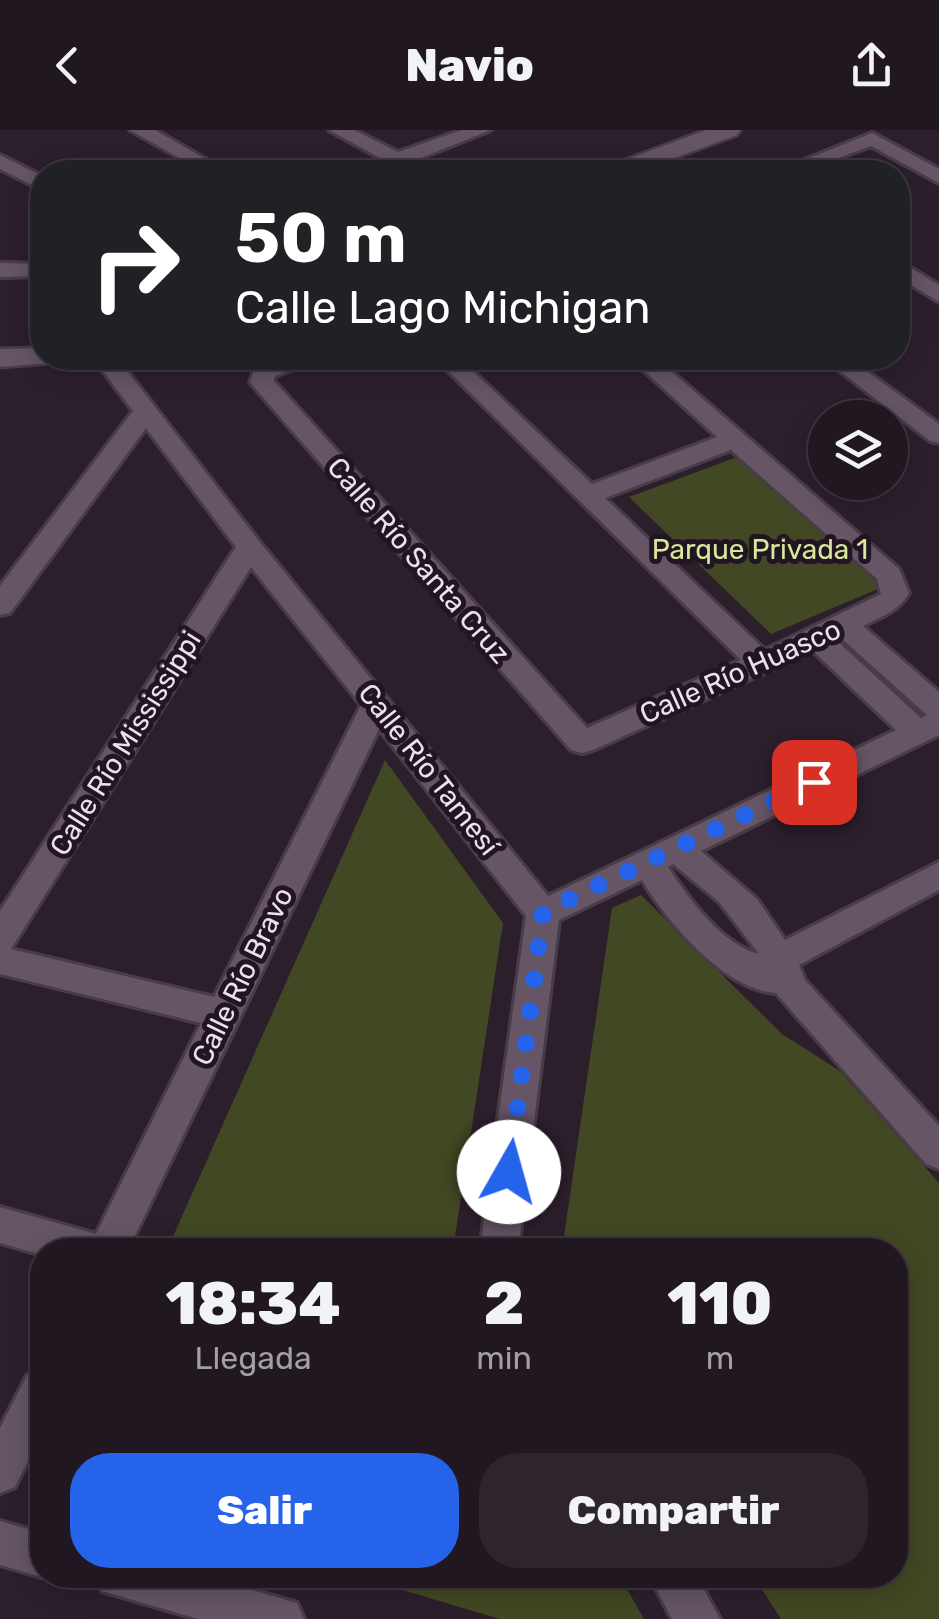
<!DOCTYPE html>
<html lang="es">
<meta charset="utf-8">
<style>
:root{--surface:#211721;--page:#2d242e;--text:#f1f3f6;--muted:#a29fa5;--line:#3e363f;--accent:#2563eb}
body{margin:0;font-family:Rubik,sans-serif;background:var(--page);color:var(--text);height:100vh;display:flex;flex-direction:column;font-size:38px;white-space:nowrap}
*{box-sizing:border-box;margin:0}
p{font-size:32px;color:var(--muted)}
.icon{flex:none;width:55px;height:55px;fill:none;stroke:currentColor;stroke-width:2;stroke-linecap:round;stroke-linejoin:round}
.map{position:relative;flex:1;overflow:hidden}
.drawer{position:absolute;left:30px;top:1108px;width:878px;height:350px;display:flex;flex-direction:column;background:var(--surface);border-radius:40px;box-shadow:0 5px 25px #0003,0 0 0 2px var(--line)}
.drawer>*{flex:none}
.banner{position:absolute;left:30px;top:30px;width:880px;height:210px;border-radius:40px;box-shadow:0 5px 25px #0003,0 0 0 2px var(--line);background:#202124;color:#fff;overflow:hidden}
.buttons{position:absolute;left:808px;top:270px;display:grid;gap:20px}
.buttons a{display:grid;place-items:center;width:100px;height:100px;border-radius:50%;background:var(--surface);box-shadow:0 5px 25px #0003,0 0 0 2px var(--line);font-size:50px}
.pin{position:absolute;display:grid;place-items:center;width:85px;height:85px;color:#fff;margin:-42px;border-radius:20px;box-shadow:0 5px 15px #0006}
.me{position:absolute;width:110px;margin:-55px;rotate:7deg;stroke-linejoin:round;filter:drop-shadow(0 0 8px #0008)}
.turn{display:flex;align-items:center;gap:35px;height:210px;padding:0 40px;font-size:45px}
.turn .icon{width:130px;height:130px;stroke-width:2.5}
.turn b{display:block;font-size:70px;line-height:85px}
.eta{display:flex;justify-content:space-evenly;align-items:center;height:170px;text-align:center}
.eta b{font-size:60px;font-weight:800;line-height:70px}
.action{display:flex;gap:20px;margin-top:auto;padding:20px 40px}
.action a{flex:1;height:115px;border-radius:40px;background:var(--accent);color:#fff;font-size:40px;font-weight:800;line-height:115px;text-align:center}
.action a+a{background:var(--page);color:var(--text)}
header{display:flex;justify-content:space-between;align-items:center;height:130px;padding:0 40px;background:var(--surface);font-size:45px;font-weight:800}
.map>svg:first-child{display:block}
.green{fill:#424823}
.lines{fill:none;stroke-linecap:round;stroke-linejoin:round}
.minor-casing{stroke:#473c47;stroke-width:6}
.tertiary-casing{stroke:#473c47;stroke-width:5}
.minor{fill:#655565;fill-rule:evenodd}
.tertiary{fill:#655565;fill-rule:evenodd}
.route{stroke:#2563eb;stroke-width:18;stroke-dasharray:0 32.4}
.labels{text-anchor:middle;stroke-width:10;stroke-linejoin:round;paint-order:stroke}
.park-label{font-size:28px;fill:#d9e79b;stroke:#221523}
.street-label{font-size:28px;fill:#eae1ea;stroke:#221523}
</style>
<header><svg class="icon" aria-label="back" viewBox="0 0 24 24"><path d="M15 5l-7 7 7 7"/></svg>Navio<svg class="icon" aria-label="share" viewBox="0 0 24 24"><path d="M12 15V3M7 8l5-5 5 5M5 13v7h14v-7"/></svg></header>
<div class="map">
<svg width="939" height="1489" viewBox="0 0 939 1489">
<rect width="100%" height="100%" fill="#2c1f2c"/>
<!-- green -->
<path class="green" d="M 737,327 L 885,456 L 771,504 L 629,367 Z
M 385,630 L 503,793 L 453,1120 L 167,1120 Z
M 641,765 L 782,904 L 840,941 L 939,1053 L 939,1489 L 781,1489 L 753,1445 L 895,1445 L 895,1120 L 562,1120 L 612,778 Z
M 352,1445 L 619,1445 L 644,1489 L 500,1489 Z"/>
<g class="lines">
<defs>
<path id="minor" d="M 130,0 L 155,0 L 228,42 L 204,42 Z
M 329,0 L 354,0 L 398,22 L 462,0 L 491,0 L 406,34 L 378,42 L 350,42 L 353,38 L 380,28 Z
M 872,3 L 939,39 L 939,53 L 871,16 L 801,42 L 774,42 Z
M 0,25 L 42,46 L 42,60 L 0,39 Z
M 898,130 L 939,155 L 939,172 L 898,147 Z
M 0,133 L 42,134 L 42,146 L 0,147 Z
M 93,228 L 117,228 L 259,411 L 548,766 L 896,600 L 813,521 L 593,620 L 582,623 L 571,620 L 254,257 L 250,252 L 255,237 L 280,228 L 312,228 L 309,233 L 275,246 L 274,251 L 587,598 L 741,530 L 435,228 L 459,228 L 592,354 L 717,307 L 630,228 L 656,228 L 899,439 L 909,463 C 899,481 881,487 863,496 L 939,562 L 939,605 L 701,721 L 757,769 L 785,810 L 939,732 L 939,760 L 799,835 L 805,850 L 939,996 L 939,1039 L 926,1034 L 776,863 C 726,861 666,791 642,750 L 559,790 L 518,1120 L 480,1120 L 526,786 L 379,599 L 128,1120 L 42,1120 L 42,1125 L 0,1113 L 0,1077 L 96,1104 L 201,893 L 0,844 L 0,781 L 236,417 L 146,298 L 10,483 L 0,485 L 0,456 L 133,281 ZM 731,320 L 877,449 L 881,464 L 765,520 L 605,368 ZM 251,437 L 361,575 L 214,867 L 11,819 ZM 841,508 L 927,585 L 921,588 L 836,510 ZM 673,734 L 719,772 L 759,824 C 722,815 688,768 668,737 Z
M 823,228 L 849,228 L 939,294 L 939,313 L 930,311 Z
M 42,1239 L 42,1302 L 15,1357 L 0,1363 L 0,1298 L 27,1245 Z
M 0,1391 L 42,1403 L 42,1445 L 47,1445 L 42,1447 L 0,1435 Z
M 96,1445 L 201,1445 L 297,1473 L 304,1489 L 198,1489 L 102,1461 Z
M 649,1445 L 696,1445 L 720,1489 L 672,1489 Z"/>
<path id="tertiary" d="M 706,0 L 740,0 L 737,5 L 637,42 L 602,42 L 606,37 Z
M 42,218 L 42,228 L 56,228 L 52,233 L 0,237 L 0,219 Z"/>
</defs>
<!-- minor casing -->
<use href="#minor" class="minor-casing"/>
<!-- tertiary casing -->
<use href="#tertiary" class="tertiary-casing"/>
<!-- minor -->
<use href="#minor" class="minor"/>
<!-- tertiary -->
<use href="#tertiary" class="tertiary"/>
</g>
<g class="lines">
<!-- route -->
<path class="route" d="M 509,1042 L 543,782 L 814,652"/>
</g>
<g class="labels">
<!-- park labels -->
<g class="park-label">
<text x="760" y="429">Parque Privada 1</text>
</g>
<!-- street labels -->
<g class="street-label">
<text transform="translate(419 430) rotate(49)" y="10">Calle Río Santa Cruz</text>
<text transform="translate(740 541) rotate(-24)" y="10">Calle Río Huasco</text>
<text transform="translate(125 613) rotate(-58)" y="10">Calle Río Mississippi</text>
<text transform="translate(429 639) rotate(52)" y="10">Calle Río Tamesí</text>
<text transform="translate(242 846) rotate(-64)" y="10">Calle Río Bravo</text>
</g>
</g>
</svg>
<div class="buttons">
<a><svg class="icon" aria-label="layers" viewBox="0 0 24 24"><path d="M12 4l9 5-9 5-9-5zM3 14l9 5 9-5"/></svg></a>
</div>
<div class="pin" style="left:814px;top:652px;background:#d93025"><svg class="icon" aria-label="arrive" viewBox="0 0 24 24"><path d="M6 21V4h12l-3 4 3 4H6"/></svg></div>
<svg class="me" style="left:509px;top:1042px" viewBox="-20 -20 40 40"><circle r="19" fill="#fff"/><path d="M0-13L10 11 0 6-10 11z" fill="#2563eb"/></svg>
<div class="banner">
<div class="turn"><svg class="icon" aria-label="right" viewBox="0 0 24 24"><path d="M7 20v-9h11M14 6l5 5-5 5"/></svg><div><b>50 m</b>Calle Lago Michigan</div></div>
</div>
<section class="drawer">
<div class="eta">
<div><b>18:34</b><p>Llegada</p></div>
<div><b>2</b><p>min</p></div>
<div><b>110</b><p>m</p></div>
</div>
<div class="action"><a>Salir</a><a>Compartir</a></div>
</section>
</div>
